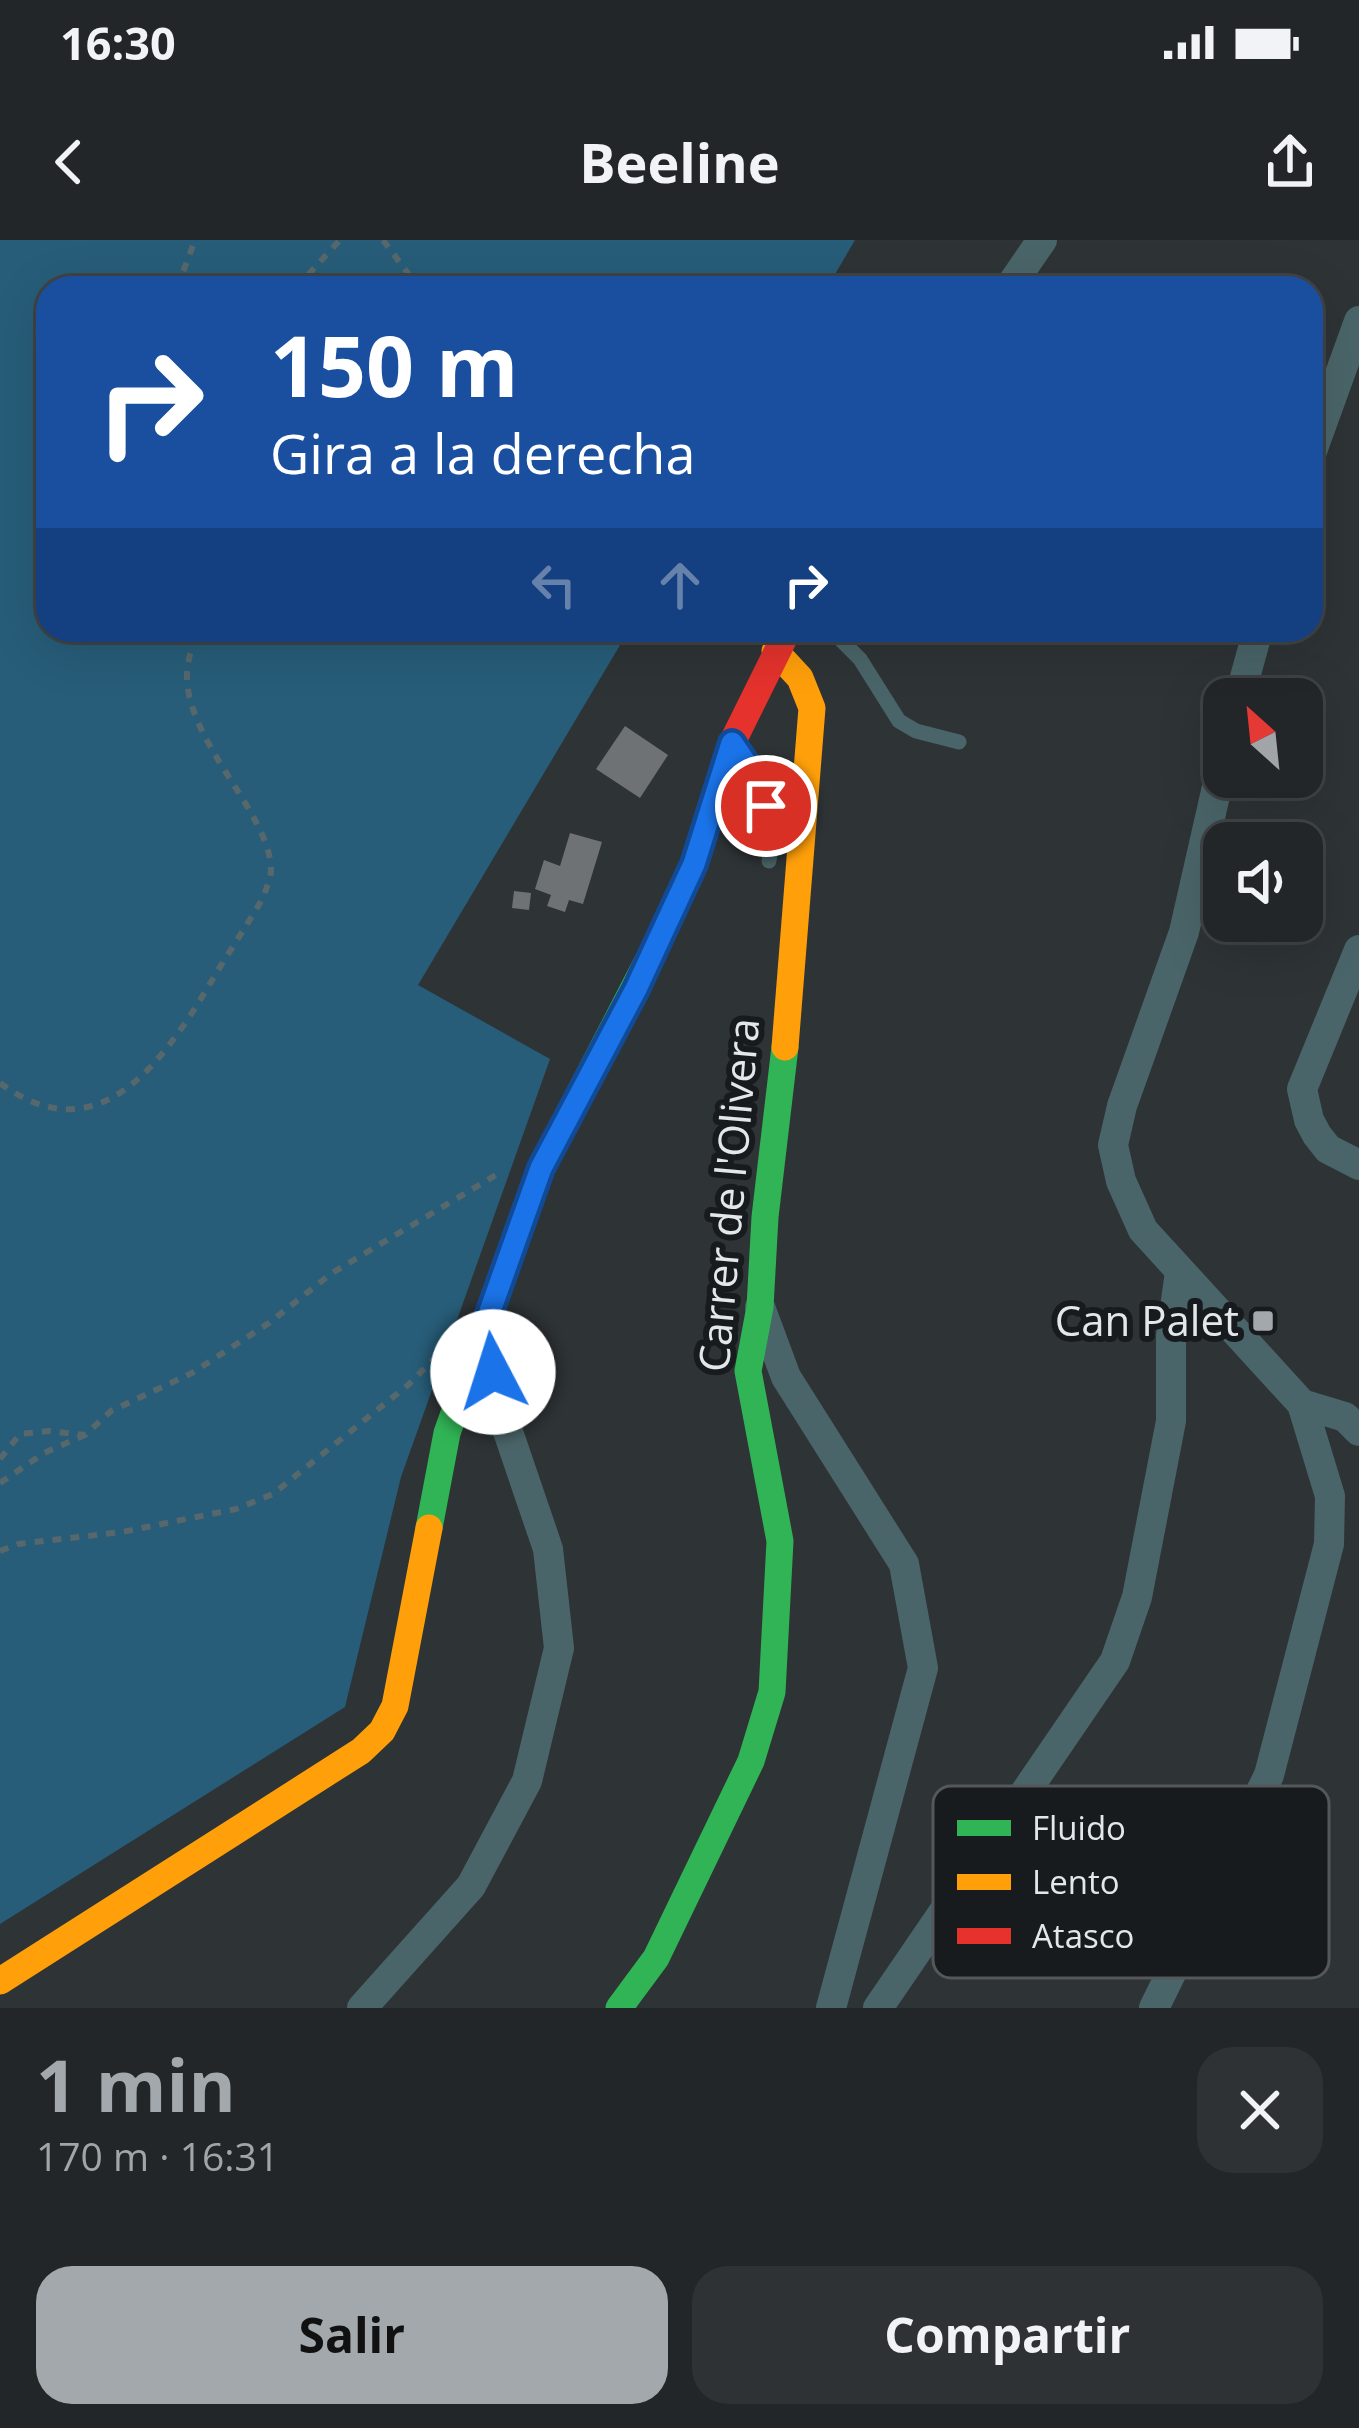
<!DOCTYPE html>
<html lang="es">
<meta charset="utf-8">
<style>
:root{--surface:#222628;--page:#2e3234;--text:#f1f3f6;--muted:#a2a5a8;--line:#3f4345;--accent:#a2a8ab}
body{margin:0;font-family:"Open Sans",sans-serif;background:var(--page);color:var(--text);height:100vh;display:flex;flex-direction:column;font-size:45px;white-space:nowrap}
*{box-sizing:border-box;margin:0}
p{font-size:39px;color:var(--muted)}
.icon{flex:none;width:66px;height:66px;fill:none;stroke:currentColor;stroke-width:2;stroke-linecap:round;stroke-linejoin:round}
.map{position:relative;height:1768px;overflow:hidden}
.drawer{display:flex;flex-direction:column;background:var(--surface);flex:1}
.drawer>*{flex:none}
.guide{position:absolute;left:36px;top:36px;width:1287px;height:366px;border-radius:36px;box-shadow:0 12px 48px #0002,0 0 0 3px var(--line);background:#1a4fa0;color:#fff;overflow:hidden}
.needle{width:78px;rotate:333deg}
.tools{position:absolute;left:1203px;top:438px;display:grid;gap:24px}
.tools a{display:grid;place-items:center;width:120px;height:120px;border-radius:24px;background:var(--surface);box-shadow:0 12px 48px #0002,0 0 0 3px var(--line);font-size:60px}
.pin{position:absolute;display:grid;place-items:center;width:102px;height:102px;color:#fff;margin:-51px;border:6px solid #fff;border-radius:50%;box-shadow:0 3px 12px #0007}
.me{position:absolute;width:132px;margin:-66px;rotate:355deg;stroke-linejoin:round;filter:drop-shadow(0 0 9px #0008)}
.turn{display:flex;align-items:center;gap:42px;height:252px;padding:0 36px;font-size:54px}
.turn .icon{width:156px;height:156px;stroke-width:2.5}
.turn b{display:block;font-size:84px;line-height:102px}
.lanes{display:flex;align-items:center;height:114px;padding:0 36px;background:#0003;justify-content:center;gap:60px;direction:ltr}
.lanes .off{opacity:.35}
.round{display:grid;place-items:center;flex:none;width:126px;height:126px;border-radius:36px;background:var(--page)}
.headline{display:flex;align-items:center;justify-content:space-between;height:204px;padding:0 36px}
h1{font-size:72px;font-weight:700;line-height:90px;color:var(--accent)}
.action{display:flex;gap:24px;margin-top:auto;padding:24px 36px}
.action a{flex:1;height:138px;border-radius:36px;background:var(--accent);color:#111;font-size:48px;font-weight:700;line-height:138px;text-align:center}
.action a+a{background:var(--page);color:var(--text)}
.status{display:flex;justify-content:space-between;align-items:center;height:84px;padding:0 60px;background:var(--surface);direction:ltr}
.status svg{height:33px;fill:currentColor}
header{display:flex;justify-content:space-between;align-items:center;height:156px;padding:0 36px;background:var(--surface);font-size:54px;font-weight:700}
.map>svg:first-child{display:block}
.green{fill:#275d79}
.building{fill:#6e7275}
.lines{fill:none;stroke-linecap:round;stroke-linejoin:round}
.path{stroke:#56686b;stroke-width:6;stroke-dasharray:9 9;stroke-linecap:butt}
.lane{stroke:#4a6569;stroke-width:15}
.street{stroke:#4a6569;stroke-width:30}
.fast{stroke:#30b455;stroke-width:27}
.slow{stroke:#ff9f0a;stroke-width:27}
.jam{stroke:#e5322d;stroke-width:27}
.route-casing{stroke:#114b97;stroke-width:30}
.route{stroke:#1a73e8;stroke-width:21}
.poi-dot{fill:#a2a8ab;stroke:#171b1e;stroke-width:4.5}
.labels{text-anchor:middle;stroke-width:12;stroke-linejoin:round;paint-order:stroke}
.street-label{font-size:42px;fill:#e1e7ea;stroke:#171b1e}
.poi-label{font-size:42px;fill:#e1e7ea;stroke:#171b1e;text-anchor:end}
.key{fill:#171b1e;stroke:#54585b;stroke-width:3}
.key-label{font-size:33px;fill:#e1e7ea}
</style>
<div class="status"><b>16:30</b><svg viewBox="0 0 49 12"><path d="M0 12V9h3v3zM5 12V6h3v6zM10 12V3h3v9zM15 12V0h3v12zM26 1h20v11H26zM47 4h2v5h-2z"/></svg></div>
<header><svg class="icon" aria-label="back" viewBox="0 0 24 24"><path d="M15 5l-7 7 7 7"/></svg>Beeline<svg class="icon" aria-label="share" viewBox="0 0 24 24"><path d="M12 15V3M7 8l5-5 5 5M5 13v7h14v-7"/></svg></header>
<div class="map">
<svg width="1359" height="1768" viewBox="0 0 1359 1768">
<rect width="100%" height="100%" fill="#2e3336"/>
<!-- green -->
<path class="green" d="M 0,0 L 855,0 L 827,48 L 48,48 L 48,390 L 629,390 L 418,745 L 550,819 L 401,1237 L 345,1467 L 0,1684 Z"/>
<!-- building -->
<path class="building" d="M 625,486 L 668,515 L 640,558 L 596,529 Z
M 570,593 L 602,602 L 583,664 L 569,660 L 565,672 L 547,666 L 551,655 L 535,649 L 544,620 L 560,626 Z
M 514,651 L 531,653 L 529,670 L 512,668 Z"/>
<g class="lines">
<!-- path -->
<path class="path" d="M 383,0 L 419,48
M 177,48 L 195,0
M 296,48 L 340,0
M 0,843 C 101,918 167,816 214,737 C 230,710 248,684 264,656 C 266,648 271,638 271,630 C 271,574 186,502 187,435 C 187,421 193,404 197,390
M 0,1219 L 20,1194 L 49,1191 L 85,1195 L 111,1171 L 192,1133 L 269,1083 L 332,1033 L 501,932
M 0,1243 L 44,1213 L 85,1195
M 0,1311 L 18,1304 L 122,1292 L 236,1269 L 273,1254 L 408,1145 L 433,1120"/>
<!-- lane -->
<path class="lane" d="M 831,390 L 860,419 L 899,481 L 916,491 L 959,502
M 739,513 C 764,550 778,576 769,621"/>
<!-- street -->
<path class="street" d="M 1009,48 L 1042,0
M 1311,214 L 1359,81
M 1239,459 L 1258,390
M 1359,710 L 1302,849 L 1309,880 L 1317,895 L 1328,909 L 1359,925
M 760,1067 L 786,1137 L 904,1324 L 923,1428 L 831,1768
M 1302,1164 L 1345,1177 L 1359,1191
M 362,1768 L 471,1646 L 527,1541 L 559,1408 L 548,1309 L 503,1177 L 483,1088
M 878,1768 L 1115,1421 L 1137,1357 L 1171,1181 L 1171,1096 L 1180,1032
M 1154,1768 L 1269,1535 L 1329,1304 L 1330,1256 L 1302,1164 L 1143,990 L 1121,941 L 1113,905 L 1122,866 L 1184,692 L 1224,516"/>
<!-- fast -->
<path class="fast" d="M 429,1288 L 447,1193 L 541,928 L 658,701
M 619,1768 L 656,1718 L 751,1521 L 772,1452 L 780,1301 L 748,1131 L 760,1067 L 765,977 L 785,807"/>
<!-- slow -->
<path class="slow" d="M 775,411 L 800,438 L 812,468 L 785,807
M 0,1741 L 361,1511 L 382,1491 L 395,1466 L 429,1288"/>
<!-- jam -->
<path class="jam" d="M 658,701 L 694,624 L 732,503 L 788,390"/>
</g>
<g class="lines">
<defs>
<path id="route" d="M 493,1132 L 484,1088 L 541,928 L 636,749 L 694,624 L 732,503 L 758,541 L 766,566"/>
</defs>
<!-- route casing -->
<use href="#route" class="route-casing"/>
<!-- route -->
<use href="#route" class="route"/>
</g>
<!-- markers -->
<rect class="poi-dot" x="1251" y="1069" width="24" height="24" rx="6"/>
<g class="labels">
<!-- street labels -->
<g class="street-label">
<text transform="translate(729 955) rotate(-85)" y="15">Carrer de l'Olivera</text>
</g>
<!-- poi labels -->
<g class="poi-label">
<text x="1239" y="1096">Can Palet</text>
</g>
</g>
<!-- legend -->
<rect x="933" y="1546" width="396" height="192" rx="18" class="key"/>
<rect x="957" y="1580" width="54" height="16" fill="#30b455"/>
<rect x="957" y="1634" width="54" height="16" fill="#ff9f0a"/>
<rect x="957" y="1688" width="54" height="16" fill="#e5322d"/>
<g class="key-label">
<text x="1032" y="1600">Fluido</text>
<text x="1032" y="1654">Lento</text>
<text x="1032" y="1708">Atasco</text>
</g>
</svg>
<div class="tools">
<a><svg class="needle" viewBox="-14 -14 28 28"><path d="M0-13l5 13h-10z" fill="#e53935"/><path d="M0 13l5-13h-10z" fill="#a2a5a8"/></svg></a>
<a><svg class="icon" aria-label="sound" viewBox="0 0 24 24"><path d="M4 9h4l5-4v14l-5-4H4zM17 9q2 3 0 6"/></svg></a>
</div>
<div class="pin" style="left:766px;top:566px;background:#d93025"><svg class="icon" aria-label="arrive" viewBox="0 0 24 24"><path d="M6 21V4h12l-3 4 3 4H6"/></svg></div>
<svg class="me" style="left:493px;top:1132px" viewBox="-20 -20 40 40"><circle r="19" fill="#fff"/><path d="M0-13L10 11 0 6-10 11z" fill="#1a73e8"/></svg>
<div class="guide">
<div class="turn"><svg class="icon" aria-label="right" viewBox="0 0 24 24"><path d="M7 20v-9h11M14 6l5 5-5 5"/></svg><div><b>150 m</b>Gira a la derecha</div></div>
<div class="lanes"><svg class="icon off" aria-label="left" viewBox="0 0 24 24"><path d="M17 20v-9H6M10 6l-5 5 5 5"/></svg><svg class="icon off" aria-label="ahead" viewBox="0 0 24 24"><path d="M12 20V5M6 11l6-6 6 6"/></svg><svg class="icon" aria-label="right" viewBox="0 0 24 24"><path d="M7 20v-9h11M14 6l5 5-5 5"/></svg></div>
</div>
</div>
<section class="drawer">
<div class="headline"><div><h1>1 min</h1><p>170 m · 16:31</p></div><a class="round"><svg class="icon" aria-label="close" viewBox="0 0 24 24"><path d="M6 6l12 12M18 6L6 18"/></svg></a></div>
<div class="action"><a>Salir</a><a>Compartir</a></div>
</section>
